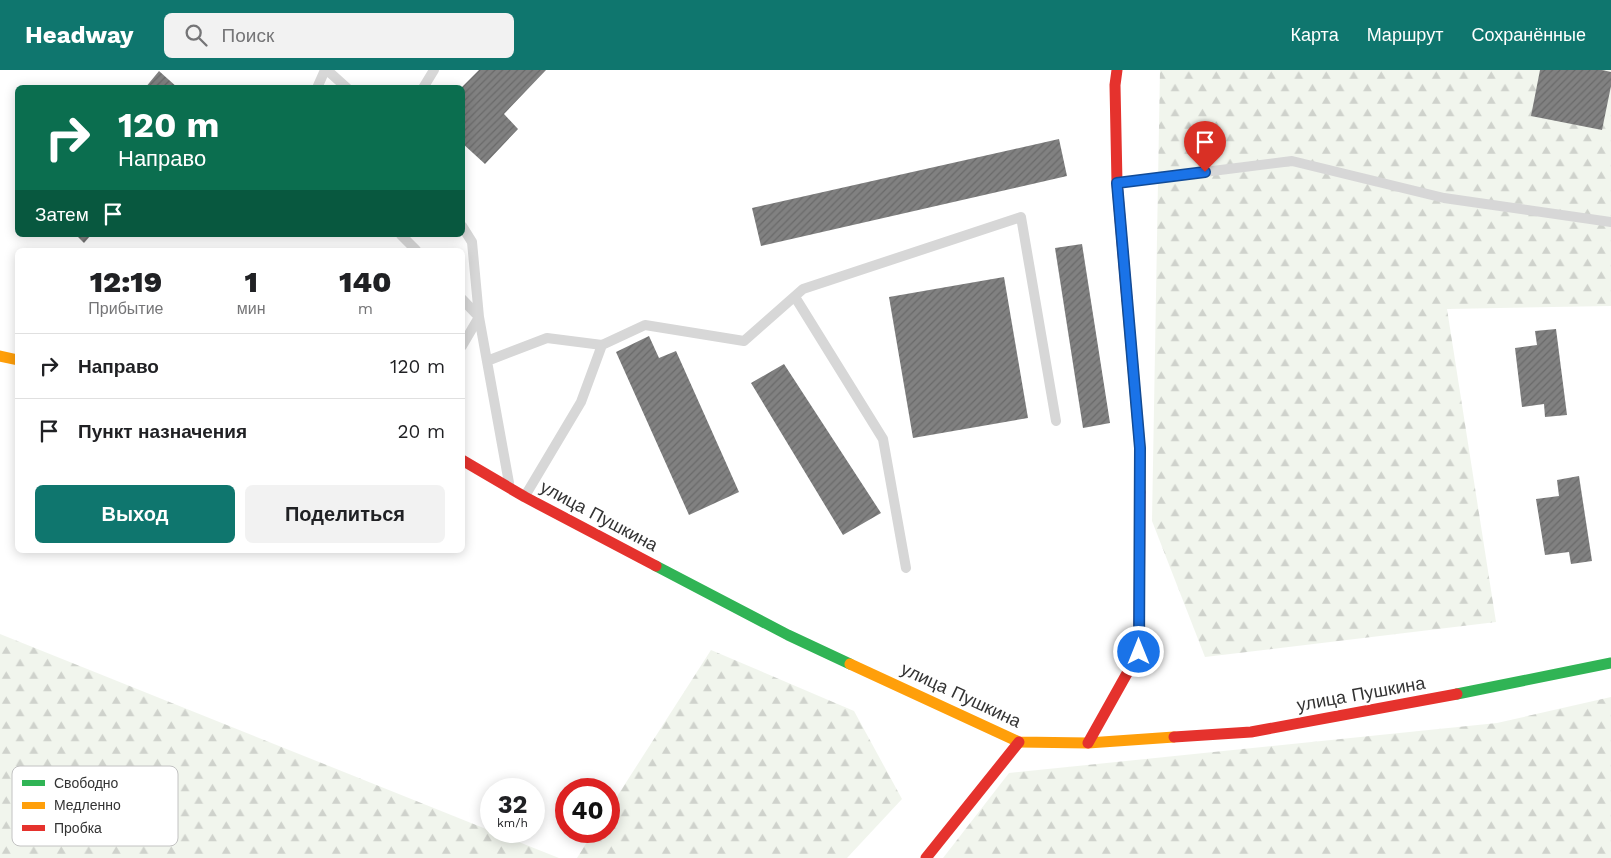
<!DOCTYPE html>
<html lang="ru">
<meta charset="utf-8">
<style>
:root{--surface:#fff;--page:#f2f2f2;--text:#202124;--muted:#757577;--line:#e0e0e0;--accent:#0f766e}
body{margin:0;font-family:"Work Sans",sans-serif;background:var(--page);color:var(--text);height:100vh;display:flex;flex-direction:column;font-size:19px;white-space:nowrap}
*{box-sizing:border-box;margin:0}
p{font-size:16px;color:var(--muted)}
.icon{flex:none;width:28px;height:28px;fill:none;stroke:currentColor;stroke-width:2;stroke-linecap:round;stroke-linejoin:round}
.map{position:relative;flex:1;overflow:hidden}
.sheet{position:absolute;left:15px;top:178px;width:450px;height:305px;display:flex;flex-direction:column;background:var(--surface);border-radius:8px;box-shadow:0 2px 12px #0003}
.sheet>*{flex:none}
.guide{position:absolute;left:15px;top:15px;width:450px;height:152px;border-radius:8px;box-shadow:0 2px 12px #0003;background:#0b6e4f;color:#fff;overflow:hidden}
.speed{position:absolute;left:480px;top:708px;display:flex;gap:10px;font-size:25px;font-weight:700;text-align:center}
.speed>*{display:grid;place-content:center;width:65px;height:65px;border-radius:50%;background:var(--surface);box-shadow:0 2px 12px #0003;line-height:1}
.speed small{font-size:12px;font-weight:400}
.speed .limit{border:8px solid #d22;background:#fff;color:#111}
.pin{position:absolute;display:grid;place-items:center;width:42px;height:42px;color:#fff;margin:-51px -21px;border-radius:50% 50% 50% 0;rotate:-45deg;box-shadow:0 0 5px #0007}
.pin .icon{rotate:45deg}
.me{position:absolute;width:55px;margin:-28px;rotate:0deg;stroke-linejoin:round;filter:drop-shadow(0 0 4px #0008)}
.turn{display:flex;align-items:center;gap:18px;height:105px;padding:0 20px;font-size:22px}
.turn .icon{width:65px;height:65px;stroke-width:2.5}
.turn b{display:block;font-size:35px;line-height:42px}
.then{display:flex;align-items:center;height:48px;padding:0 20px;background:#0003;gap:10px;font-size:19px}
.eta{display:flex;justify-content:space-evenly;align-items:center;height:85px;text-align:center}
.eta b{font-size:30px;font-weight:800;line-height:35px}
.action{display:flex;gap:10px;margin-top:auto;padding:10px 20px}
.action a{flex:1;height:58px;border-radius:8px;background:var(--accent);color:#fff;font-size:20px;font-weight:800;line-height:58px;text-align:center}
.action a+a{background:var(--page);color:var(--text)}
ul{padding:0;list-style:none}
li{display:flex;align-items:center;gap:15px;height:65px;padding:0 20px;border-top:1px solid var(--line)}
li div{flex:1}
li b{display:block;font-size:19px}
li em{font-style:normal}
header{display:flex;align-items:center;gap:30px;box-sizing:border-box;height:70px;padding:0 25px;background:var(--accent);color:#fff}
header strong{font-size:24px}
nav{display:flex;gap:28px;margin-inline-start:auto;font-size:18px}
.search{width:350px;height:45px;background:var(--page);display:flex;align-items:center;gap:12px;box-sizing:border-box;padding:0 18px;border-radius:8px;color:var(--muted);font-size:19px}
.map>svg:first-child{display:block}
.forest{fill:url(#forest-firs)}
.building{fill:url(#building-hatch)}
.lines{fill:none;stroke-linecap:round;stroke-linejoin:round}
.lane{stroke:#d7d7d7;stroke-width:10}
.fast{stroke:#30b455;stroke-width:11}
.slow{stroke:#ff9f0a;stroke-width:11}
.jam{stroke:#e5322d;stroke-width:11}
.route-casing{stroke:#114b97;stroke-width:12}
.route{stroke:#1a73e8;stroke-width:9}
.labels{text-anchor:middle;stroke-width:5;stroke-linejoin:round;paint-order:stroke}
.street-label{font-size:18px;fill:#333;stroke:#fff}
.key{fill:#fff;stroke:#c2c2c2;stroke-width:1}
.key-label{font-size:14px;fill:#333}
</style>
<header>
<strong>Headway</strong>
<div class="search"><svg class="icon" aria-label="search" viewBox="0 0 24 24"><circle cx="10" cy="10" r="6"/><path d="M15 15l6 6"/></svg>Поиск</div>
<nav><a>Карта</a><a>Маршрут</a><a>Сохранённые</a></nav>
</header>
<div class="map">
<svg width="1611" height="788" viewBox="0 0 1611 788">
<defs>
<pattern id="forest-firs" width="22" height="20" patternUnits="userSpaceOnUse" patternTransform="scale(1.25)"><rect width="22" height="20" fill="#f1f5ed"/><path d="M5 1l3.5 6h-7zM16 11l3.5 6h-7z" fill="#cfd2cc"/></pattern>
<pattern id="building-hatch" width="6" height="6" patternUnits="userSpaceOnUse" patternTransform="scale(1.25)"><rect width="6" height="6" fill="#818181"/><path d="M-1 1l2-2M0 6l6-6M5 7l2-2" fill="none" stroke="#6a6a6a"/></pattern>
</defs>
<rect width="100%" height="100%" fill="#fff"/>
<!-- forest -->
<path class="forest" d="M 1160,0 L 1611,0 L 1611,236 L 1447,239 L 1496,552 L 1205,587 L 1152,451 Z
M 0,564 L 491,761 L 559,788 L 0,788 Z
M 711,580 L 854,641 L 902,729 L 847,788 L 577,788 L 594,761 L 609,761 L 609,739 Z
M 1611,627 L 1611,788 L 943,788 L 1009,703 L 1497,653 Z"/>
<!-- building -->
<path class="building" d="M 479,0 L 546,0 L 504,44 L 518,59 L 485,94 L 462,73 L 462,17 Z
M 1540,0 L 1602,0 L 1611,2 L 1611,16 L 1602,60 L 1531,46 Z
M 159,1 L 178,18 L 145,18 Z
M 1059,69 L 1067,106 L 761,176 L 752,138 Z
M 76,165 L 91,165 L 84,173 Z
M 1082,174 L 1110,353 L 1083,358 L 1055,178 Z
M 1004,207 L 1028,348 L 913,368 L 889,227 Z
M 1556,259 L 1567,345 L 1545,347 L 1544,334 L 1522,337 L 1515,278 L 1537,275 L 1535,261 Z
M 649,266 L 659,288 L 676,281 L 739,422 L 689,445 L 616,282 Z
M 784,294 L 881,443 L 843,465 L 751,313 Z
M 1579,406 L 1592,491 L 1571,494 L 1569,482 L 1545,485 L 1536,429 L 1559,426 L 1557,410 Z"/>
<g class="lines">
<!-- lane -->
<path class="lane" d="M 327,0 L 347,18
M 317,18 L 325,0
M 423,18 L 434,0
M 1117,113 L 1292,91 L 1444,128 L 1611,152
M 462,156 L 472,172 L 479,247
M 401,165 L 416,180
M 795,227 L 883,369 L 906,498
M 462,229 L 479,247
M 602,275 L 645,255 L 744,271 L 803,219 L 1021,147 L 1056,351
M 462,276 L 479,247 L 509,413
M 487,291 L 547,268 L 602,275 L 581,332 L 525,426"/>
<!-- fast -->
<path class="fast" d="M 656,496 L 788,565 L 850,594
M 1457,624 L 1611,593"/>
<!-- slow -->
<path class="slow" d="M 1127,230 L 1140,378 L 1140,422
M 0,286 L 18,290
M 850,594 L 1019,672 L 1088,673 L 1174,667"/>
<!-- jam -->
<path class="jam" d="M 1117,0 L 1115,15 L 1117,113 L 1127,230
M 462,390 L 525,427 L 656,496
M 1174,667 L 1251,662 L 1457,624
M 1088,673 L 1139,582 L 1140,422
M 926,788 L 1019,672"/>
</g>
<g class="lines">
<defs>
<path id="route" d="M 1139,582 L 1140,378 L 1117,113 L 1205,102"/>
</defs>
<!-- route casing -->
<use href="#route" class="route-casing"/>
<!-- route -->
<use href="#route" class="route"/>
</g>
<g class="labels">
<!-- street labels -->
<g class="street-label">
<text transform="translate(599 446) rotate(28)" y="6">улица Пушкина</text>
<text transform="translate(1361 624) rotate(-10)" y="6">улица Пушкина</text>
<text transform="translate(961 625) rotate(25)" y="6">улица Пушкина</text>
</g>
</g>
<!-- legend -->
<rect x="12" y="696" width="166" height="80" rx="8" class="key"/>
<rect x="22" y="710" width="23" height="6" fill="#30b455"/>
<rect x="22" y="732" width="23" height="7" fill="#ff9f0a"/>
<rect x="22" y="755" width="23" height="6" fill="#e5322d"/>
<g class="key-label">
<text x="54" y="718">Свободно</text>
<text x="54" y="740">Медленно</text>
<text x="54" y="763">Пробка</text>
</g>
</svg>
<div class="speed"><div>32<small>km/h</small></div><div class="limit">40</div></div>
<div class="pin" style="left:1205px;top:102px;background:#d93025"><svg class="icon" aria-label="arrive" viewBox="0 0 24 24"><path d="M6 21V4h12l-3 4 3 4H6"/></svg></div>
<svg class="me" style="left:1139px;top:582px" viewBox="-20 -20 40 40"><circle r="17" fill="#1a73e8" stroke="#fff" stroke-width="3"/><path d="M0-11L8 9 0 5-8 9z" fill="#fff"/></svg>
<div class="guide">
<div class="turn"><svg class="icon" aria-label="right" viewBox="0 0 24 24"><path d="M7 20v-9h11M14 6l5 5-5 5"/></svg><div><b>120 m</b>Направо</div></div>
<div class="then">Затем<svg class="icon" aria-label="arrive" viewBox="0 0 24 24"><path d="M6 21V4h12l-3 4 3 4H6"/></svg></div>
</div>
<section class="sheet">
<div class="eta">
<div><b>12:19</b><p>Прибытие</p></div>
<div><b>1</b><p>мин</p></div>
<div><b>140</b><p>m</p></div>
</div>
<ul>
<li><svg class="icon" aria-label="right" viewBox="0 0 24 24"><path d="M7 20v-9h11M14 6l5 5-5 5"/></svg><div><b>Направо</b></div><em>120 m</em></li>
<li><svg class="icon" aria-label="arrive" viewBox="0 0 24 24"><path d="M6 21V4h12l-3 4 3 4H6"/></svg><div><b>Пункт назначения</b></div><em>20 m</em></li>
</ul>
<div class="action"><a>Выход</a><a>Поделиться</a></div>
</section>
</div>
